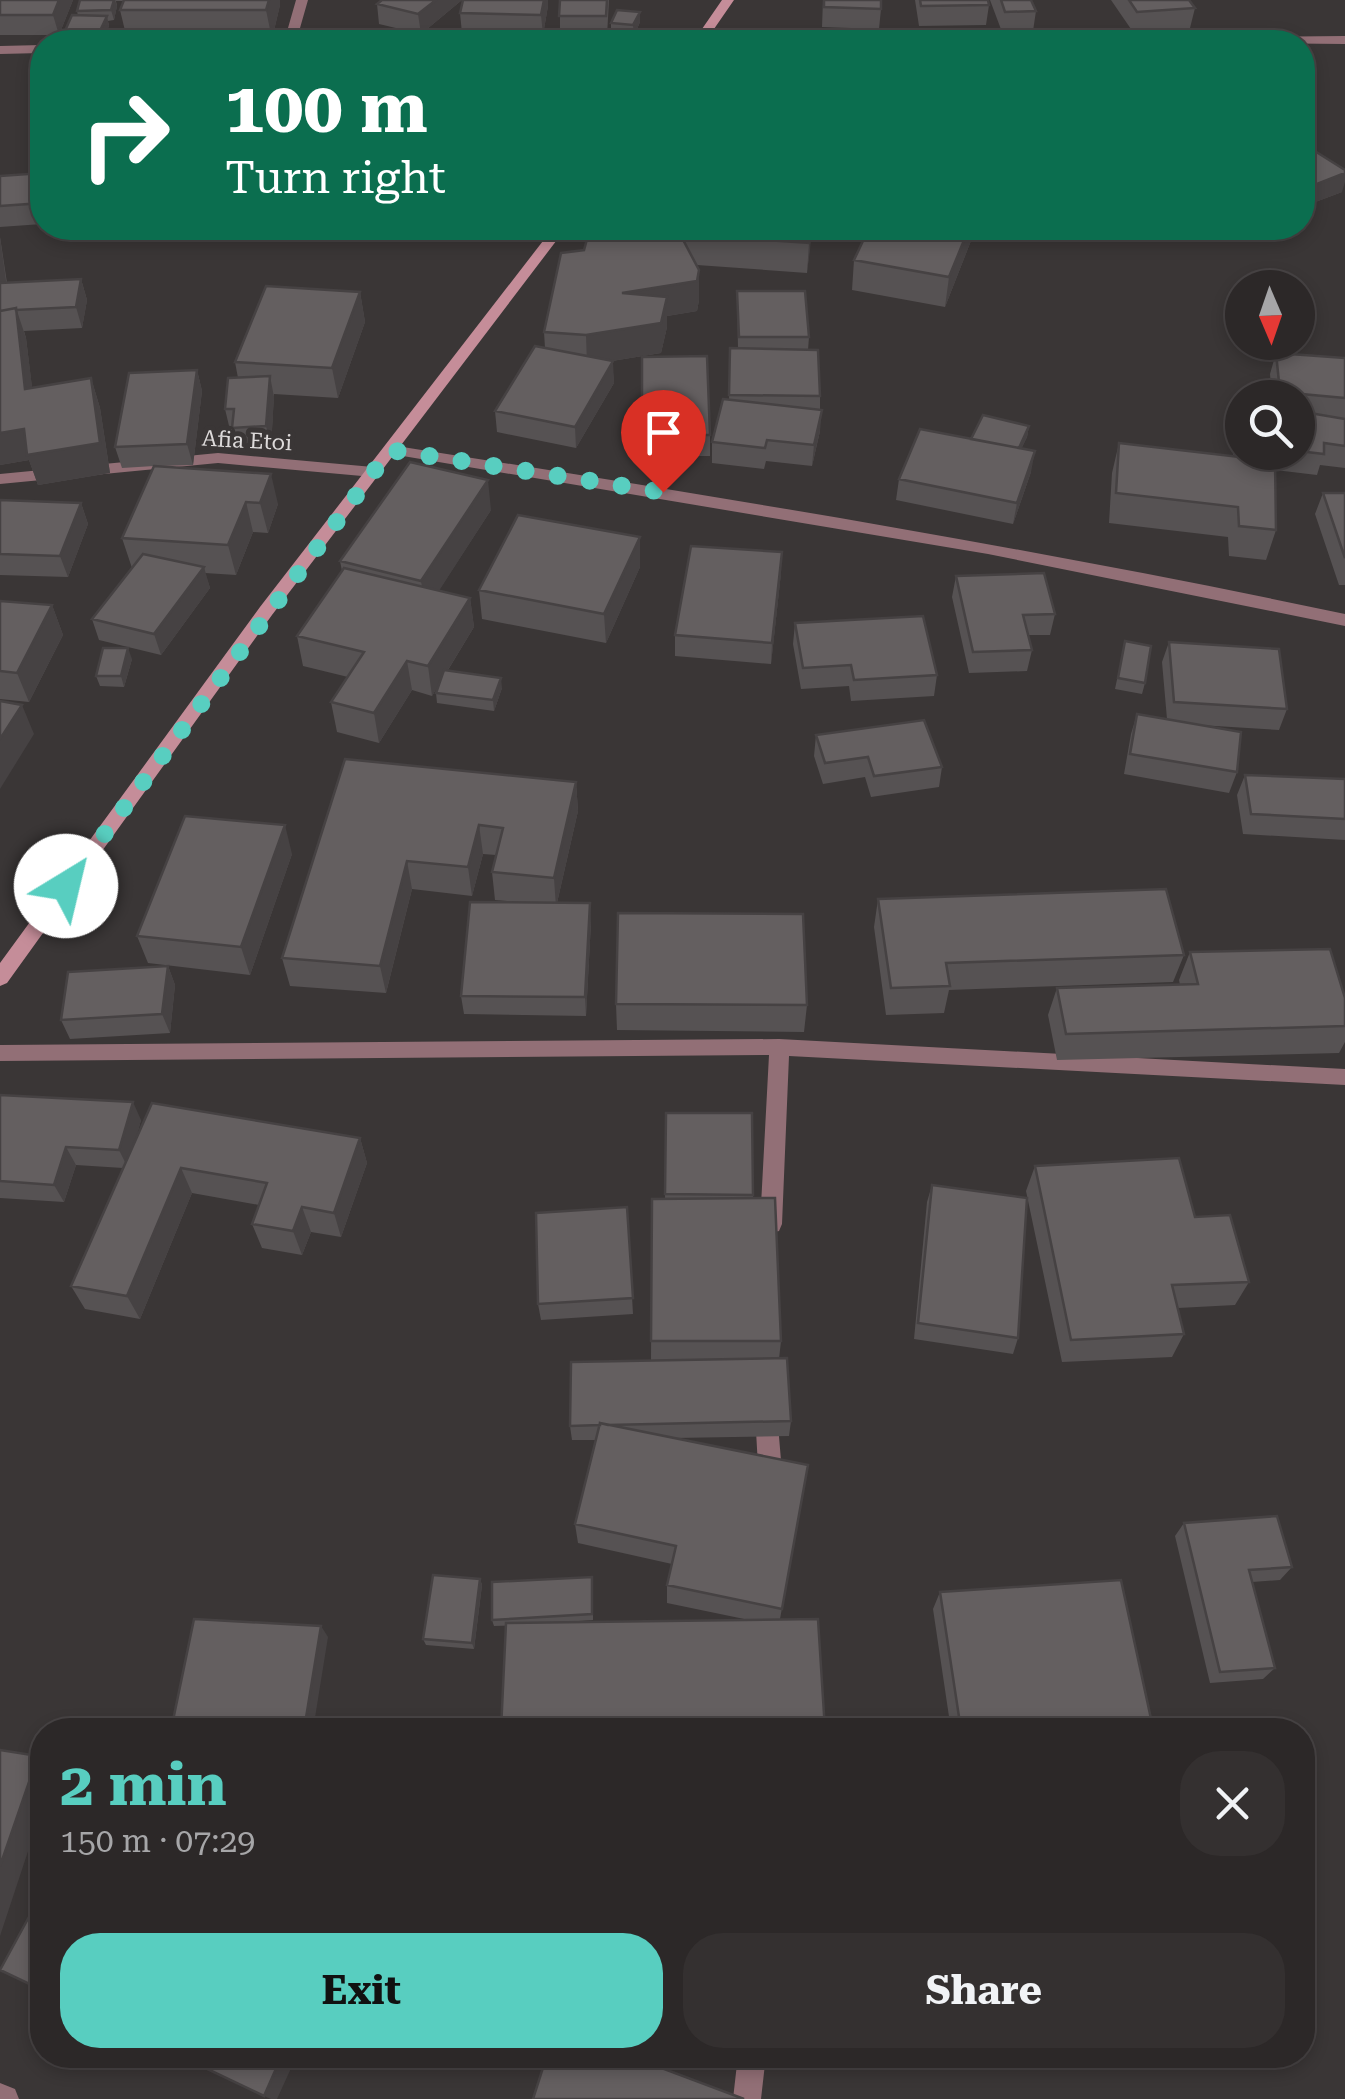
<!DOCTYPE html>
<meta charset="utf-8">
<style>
:root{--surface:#2c2828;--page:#343030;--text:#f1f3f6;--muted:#a6a6a8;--line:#484445;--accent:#58cec0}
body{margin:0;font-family:"Roboto Serif",serif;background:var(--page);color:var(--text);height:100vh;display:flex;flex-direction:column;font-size:38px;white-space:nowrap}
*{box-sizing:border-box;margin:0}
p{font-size:32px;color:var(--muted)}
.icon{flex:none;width:55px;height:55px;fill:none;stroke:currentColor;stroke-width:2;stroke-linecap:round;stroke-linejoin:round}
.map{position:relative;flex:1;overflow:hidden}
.drawer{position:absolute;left:30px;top:1718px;width:1285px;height:350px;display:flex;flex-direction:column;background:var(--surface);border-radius:40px;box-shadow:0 5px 15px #0003,0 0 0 2px var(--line)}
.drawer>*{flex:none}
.top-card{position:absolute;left:30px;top:30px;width:1285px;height:210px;border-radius:40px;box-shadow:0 5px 15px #0003,0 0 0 2px var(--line);background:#0b6e4f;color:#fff;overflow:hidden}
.needle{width:65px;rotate:178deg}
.tools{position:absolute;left:1225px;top:270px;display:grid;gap:20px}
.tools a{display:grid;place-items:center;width:90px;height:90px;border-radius:50%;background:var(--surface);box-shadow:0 5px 15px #0003,0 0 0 2px var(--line);font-size:50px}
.pin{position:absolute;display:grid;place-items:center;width:85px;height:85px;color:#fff;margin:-102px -42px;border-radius:50% 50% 50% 0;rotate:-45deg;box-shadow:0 0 10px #0007}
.pin .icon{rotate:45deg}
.me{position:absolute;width:110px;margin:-55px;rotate:36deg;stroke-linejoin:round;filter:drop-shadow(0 0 8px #0008)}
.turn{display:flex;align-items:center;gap:35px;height:210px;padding:0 30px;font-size:45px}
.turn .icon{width:130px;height:130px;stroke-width:2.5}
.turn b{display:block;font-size:70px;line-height:85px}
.round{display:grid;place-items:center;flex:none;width:105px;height:105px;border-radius:40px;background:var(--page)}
.overview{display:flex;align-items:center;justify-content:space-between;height:170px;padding:0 30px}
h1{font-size:60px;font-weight:700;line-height:75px;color:var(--accent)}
.cta{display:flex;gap:20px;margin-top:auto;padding:20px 30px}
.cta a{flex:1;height:115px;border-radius:40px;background:var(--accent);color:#111;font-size:40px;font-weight:700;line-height:115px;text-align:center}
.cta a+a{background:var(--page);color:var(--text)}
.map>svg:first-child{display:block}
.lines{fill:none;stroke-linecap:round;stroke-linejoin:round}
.street{fill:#926f76;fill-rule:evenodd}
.secondary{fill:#c58d99;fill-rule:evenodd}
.wall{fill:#565253}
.shaded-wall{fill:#464243}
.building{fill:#645f60;stroke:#464243;stroke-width:2.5}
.route{stroke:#58cec0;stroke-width:18;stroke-dasharray:0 32.4}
.labels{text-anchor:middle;stroke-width:10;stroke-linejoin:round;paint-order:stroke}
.far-street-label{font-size:22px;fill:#dedbdb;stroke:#3a3636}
</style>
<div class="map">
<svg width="1345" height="2099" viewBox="0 0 1345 2099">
<rect width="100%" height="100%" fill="#3a3636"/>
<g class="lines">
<!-- street -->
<path class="street" d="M 296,0 L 308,0 L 296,42 L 284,42 Z
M 1345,36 L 1345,44 L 1121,42 L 1127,38 Z
M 42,45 L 42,53 L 0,54 L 0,46 Z
M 390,445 C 710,495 1029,547 1345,614 L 1345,626 L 988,554 L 385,453 L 385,447 Z
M 218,453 L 373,467 L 381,472 L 373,477 L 218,463 L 0,484 L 0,474 Z
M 779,1039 L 1345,1069 L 1345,1085 L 789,1056 L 782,1224 L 779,1231 L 771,1233 L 763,1231 L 760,1224 L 769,1055 L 0,1061 L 0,1045 Z
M 766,1402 L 774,1405 L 777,1413 L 783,1484 L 779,1492 L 771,1495 L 763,1492 L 759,1484 L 755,1413 L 758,1405 Z
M 738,2055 L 766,2055 L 761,2099 L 733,2099 Z
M 0,2083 L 15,2089 L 19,2099 L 0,2099 Z"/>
<!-- secondary -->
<path class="secondary" d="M 722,0 L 734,0 L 705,42 L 693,42 Z
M 553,228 L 566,228 L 272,615 L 7,983 L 0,986 L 0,963 L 260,607 Z"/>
</g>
<!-- wall -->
<path class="wall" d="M 0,0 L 73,0 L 59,35 L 0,35 Z
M 80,0 L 280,0 L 280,5 L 272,39 L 127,39 L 120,10 L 123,1 L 116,1 L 117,6 L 114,20 L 108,21 L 109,26 L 102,42 L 67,42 L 64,33 L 78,16 L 77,11 Z
M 462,0 L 421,34 L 379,24 L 377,4 Z
M 463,0 L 548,0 L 548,6 L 543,35 L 462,33 L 460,13 Z
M 560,0 L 609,0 L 607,36 L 560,36 Z
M 823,0 L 881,9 L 879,29 L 822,27 Z
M 915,0 L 988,0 L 989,5 L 986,25 L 919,26 Z
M 990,0 L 1031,0 L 1036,11 L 1033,31 L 1002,32 Z
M 1111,0 L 1189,0 L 1195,8 L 1190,28 L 1133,32 Z
M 640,22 L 634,36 L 611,33 L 611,23 Z
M 1302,83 L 1315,115 L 1309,136 L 1302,136 Z
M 1302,143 L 1342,192 L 1310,204 L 1302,199 Z
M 42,173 L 42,224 L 0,227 L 0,176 Z
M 111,228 L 188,228 L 186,233 L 112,232 Z
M 215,228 L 267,228 L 237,242 Z
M 590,228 L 822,228 L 819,236 L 811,235 L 807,273 L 697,265 L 699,300 L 697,311 L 667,316 L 667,327 L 661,353 L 612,361 L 614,383 L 576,448 L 497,432 L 495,411 L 545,348 L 544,332 L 584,250 Z
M 869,228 L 976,228 L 945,307 L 852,290 L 854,260 Z
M 0,237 L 7,283 L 81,279 L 87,300 L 82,328 L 24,331 L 26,338 L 32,388 L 91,378 L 100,408 L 110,473 L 38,485 L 29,460 L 0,465 Z
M 737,291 L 809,337 L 808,350 L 820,396 L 820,431 L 812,466 L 766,461 L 764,469 L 712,463 L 712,442 L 729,400 L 730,348 L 738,349 Z
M 360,292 L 365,322 L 338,398 L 274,394 L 271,447 L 237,449 L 233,430 L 230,430 L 225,409 L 238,378 L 235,362 Z
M 1276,353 L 1345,358 L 1345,468 L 1320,465 L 1317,475 L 1275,470 L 1276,530 L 1266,560 L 1229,556 L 1228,537 L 1109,523 L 1112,473 L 1119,443 L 1233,456 L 1236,424 L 1242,403 L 1242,452 L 1298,452 L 1298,398 L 1272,398 L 1270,374 Z
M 642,357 L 710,435 L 710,456 L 642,456 Z
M 197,370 L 202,391 L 193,465 L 160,466 L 278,504 L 268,533 L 253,532 L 236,575 L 205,573 L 210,588 L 161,655 L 99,640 L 92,619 L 132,568 L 122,538 L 154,466 L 122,468 L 115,447 Z
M 1029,426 L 1027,437 L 1021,449 L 1031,472 L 1013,524 L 896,500 L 899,479 L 971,439 Z
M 1323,493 L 1345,493 L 1345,585 L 1339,585 L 1315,514 Z
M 0,500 L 81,503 L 88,524 L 68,577 L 0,575 Z
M 491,510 L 439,590 L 470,598 L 474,627 L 448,670 L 502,688 L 494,711 L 437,703 L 436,693 L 438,686 L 432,696 L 412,690 L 379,743 L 337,732 L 331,702 L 348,677 L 303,666 L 297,636 L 342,571 L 340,561 Z
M 640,537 L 640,567 L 606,643 L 482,619 L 479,590 Z
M 781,573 L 771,664 L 675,656 L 675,635 Z
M 956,576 L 1055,614 L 1050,635 L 1028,635 L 1032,650 L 1027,671 L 969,673 L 952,597 Z
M 0,601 L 52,605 L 63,635 L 29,702 L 0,699 Z
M 795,623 L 937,675 L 934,696 L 851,701 L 849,686 L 801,689 L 793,644 Z
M 1125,641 L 1145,683 L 1142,694 L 1115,689 Z
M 1169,642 L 1287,709 L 1279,730 L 1199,725 L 1237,772 L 1229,793 L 1124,774 L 1131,734 L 1137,714 L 1167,719 L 1162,662 Z
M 132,659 L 124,687 L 100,686 L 96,676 Z
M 816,735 L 942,767 L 939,787 L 871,797 L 865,777 L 823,784 L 814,756 Z
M 345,759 L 576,782 L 578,811 L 557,903 L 591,922 L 586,1016 L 464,1014 L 461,996 L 518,902 L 495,900 L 492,872 L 496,855 L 483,854 L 472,896 L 412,889 L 386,993 L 290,986 L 282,958 Z
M 1245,775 L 1345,779 L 1345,840 L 1243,834 L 1237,795 Z
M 292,854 L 250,975 L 148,963 L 137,936 Z
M 878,899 L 1184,955 L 1173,982 L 949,990 L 944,1013 L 886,1015 L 874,927 Z
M 1190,952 L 1345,998 L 1345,1042 L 1339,1053 L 1057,1060 L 1048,1015 L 1057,988 L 1180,985 L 1179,980 Z
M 168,966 L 175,985 L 170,1033 L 70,1039 L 61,1020 Z
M 616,1004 L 807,1005 L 804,1032 L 617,1030 Z
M 0,1095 L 141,1120 L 136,1138 L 360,1138 L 367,1163 L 341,1237 L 311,1232 L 302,1255 L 262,1248 L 252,1224 L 259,1205 L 192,1193 L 140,1319 L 85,1309 L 71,1286 L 123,1168 L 76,1165 L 64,1202 L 0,1198 Z
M 666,1113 L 752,1113 L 753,1198 L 781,1341 L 779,1359 L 791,1421 L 789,1436 L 674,1438 L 808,1465 L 780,1619 L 494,1626 L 492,1620 L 593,1584 L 593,1620 L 565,1622 L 749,1620 L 667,1603 L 667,1585 L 672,1564 L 578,1543 L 575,1524 L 596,1440 L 572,1440 L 570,1426 L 651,1360 L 652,1199 L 665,1199 Z
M 1035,1166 L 1195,1217 L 1249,1282 L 1235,1305 L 1178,1308 L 1184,1334 L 1172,1357 L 1062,1362 L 1026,1191 Z
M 932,1185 L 1018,1338 L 1013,1354 L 914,1339 L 927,1202 Z
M 627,1207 L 633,1314 L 541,1320 L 538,1304 Z
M 1184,1523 L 1292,1567 L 1280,1580 L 1252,1582 L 1275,1668 L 1263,1679 L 1210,1683 L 1175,1536 Z
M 480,1579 L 482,1585 L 474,1649 L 426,1645 L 423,1639 Z
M 940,1592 L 1153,1728 L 1152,1730 L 951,1730 L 933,1609 Z"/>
<!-- shaded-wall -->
<path class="shaded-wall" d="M 59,0 L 73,0 L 59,35 L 53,15 Z
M 114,0 L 115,0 L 117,6 L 114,20 L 111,10 Z
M 269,0 L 280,0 L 280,5 L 272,39 L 266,10 Z
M 436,0 L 462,0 L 421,34 L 418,14 Z
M 544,0 L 548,0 L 548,6 L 543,35 L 541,15 Z
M 640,12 L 640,22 L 634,36 L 633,25 Z
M 107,16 L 109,26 L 101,42 L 99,33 Z
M 1345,173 L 1345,182 L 1342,192 L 1310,204 L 1317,184 Z
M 234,228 L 267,228 L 237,242 Z
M 812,228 L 810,250 L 807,273 L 809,243 Z
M 969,228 L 976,228 L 945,307 L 949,277 Z
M 0,237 L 8,295 L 0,297 Z
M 699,270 L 699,300 L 697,311 L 667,316 L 667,327 L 661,353 L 587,365 L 586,335 L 622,293 Z
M 81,279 L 87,300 L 82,328 L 76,307 Z
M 360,292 L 365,322 L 338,398 L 332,368 Z
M 16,308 L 26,338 L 36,419 L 25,389 Z
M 613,361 L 614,383 L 576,448 L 575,427 Z
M 197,370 L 202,391 L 193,465 L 187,444 Z
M 270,376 L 274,397 L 271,447 L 266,426 Z
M 91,378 L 100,408 L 110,473 L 38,485 L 29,460 L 0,465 L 0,433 Z
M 822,410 L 820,431 L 812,466 L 814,445 Z
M 1029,426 L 1027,437 L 1014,464 L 1016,453 Z
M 1035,451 L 1031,472 L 1013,524 L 1017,503 Z
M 271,474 L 278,504 L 268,533 L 260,503 Z
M 488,480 L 491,510 L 426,611 L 421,581 Z
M 246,502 L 253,532 L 236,575 L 228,545 Z
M 81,503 L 88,524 L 68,577 L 60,556 Z
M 640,537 L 640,567 L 606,643 L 604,614 Z
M 782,552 L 781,573 L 771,664 L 772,643 Z
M 204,567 L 210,588 L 161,655 L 154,634 Z
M 470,598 L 474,627 L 432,696 L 428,666 Z
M 52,605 L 63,635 L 29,702 L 17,673 Z
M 128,648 L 132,659 L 124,687 L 121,676 Z
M 407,661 L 412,690 L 379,743 L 374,713 Z
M 501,678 L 502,688 L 494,711 L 493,700 Z
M 22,705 L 34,734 L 0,789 L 0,739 Z
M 576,782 L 578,811 L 556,907 L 554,878 Z
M 285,825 L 292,854 L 250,975 L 241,947 Z
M 479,825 L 483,854 L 472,896 L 468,867 Z
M 407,861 L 412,889 L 386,993 L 380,966 Z
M 590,903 L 591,922 L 586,1016 L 585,997 Z
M 168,966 L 175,985 L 170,1033 L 162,1014 Z
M 133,1102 L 141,1120 L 128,1168 L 119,1150 Z
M 360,1138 L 367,1163 L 341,1237 L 334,1213 Z
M 66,1147 L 76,1165 L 64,1202 L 54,1185 Z
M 181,1168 L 192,1193 L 140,1319 L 127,1296 Z
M 302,1207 L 311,1232 L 302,1255 L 293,1231 Z
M 480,1579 L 482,1585 L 474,1649 L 472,1643 Z
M 321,1626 L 328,1637 L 313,1730 L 304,1730 Z
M 38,1756 L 42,1760 L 42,1809 L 0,1936 L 0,1866 Z
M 282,2055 L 297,2055 L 277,2099 L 271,2099 L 264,2096 Z"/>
<!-- building -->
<path class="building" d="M 0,0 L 59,0 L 53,15 L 0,15 Z
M 80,0 L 114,0 L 111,10 L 77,11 Z
M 124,0 L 269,0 L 266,10 L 120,10 Z
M 382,0 L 436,0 L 418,14 L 377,4 Z
M 463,0 L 544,0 L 541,15 L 460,13 Z
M 560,0 L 607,0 L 606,16 L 559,16 Z
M 824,0 L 881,0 L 881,9 L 824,7 Z
M 920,0 L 988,0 L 989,5 L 921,6 Z
M 1001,0 L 1031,0 L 1036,11 L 1005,12 Z
M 1129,0 L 1189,0 L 1195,8 L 1137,12 Z
M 617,10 L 640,12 L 633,25 L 611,23 Z
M 72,15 L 107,16 L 99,33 L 64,33 Z
M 1302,83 L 1315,115 L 1302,115 Z
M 1302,143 L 1345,170 L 1345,173 L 1317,184 L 1302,175 Z
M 42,173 L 42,203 L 0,206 L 0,176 Z
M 590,228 L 811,228 L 809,243 L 680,234 L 699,270 L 697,281 L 622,293 L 667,297 L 661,323 L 586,335 L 544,332 L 561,253 L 584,250 Z
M 869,228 L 969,228 L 949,277 L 854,260 Z
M 81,279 L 76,307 L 16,310 L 16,308 L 0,311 L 0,283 Z
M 266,286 L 360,292 L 332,368 L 235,362 Z
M 737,291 L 805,291 L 809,337 L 739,337 Z
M 16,308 L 25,389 L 91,378 L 100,443 L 27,455 L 24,429 L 0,433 L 0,311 Z
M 535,346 L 613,361 L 575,427 L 495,411 Z
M 730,348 L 818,350 L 820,396 L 729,395 Z
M 1276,353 L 1345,358 L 1345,398 L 1280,392 Z
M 707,356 L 710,435 L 642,435 L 642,357 Z
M 197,370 L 187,444 L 115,447 L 129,373 Z
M 270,376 L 266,426 L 232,428 L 234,409 L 225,409 L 228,378 Z
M 723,399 L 822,410 L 814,445 L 767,440 L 765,448 L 712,442 Z
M 1242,403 L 1242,444 L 1239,443 Z
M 1298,411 L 1345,419 L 1345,446 L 1324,443 L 1324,454 L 1298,451 Z
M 983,415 L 1029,426 L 1019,448 L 971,439 Z
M 920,429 L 1035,451 L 1017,503 L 899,479 Z
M 1119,443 L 1275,461 L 1276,530 L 1239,526 L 1238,507 L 1116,493 Z
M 410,462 L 488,480 L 421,581 L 340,561 Z
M 154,466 L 271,474 L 260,503 L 246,502 L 228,545 L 122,538 Z
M 1323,493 L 1345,493 L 1345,558 Z
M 0,500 L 81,503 L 60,556 L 0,554 Z
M 518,515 L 640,537 L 604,614 L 479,590 Z
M 691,546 L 782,552 L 772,643 L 675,635 Z
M 143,554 L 204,567 L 154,634 L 92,619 Z
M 344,568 L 470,598 L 428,666 L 407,661 L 374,713 L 331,702 L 364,652 L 297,636 Z
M 1044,573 L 1055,614 L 1023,615 L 1032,650 L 973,652 L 956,576 Z
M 0,601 L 52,605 L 17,673 L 0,671 Z
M 923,616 L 937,675 L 854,680 L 851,665 L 803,668 L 795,623 Z
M 1125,641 L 1151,646 L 1145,683 L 1118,678 Z
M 1169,642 L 1279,649 L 1287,709 L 1174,702 Z
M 103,648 L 128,648 L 121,676 L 96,676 Z
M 444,670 L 501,678 L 493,700 L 436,693 Z
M 0,701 L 22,705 L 0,739 Z
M 1137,714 L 1241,732 L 1237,772 L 1130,754 Z
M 924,720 L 942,767 L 874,776 L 868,757 L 825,763 L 816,735 Z
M 345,759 L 576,782 L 554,878 L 492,872 L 503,828 L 479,825 L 468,867 L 407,861 L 380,966 L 282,958 Z
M 1245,775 L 1345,779 L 1345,819 L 1251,814 Z
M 185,816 L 285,825 L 241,947 L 137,936 Z
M 1166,889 L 1184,955 L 946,963 L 950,986 L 891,988 L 878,899 Z
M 470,902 L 590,903 L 585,997 L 461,996 Z
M 618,913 L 803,914 L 807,1005 L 616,1004 Z
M 1330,949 L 1345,998 L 1345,1026 L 1066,1034 L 1057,988 L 1198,984 L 1190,952 Z
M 168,966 L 162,1014 L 61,1020 L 68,972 Z
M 0,1095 L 133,1102 L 119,1150 L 66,1147 L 54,1185 L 0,1181 Z
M 152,1103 L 360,1138 L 334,1213 L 302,1207 L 293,1231 L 252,1224 L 267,1183 L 181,1168 L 127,1296 L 71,1286 Z
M 666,1113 L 752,1113 L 753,1195 L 665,1194 Z
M 1179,1158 L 1195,1217 L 1230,1215 L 1249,1282 L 1172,1285 L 1184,1334 L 1071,1340 L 1035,1166 Z
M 932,1185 L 1027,1198 L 1018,1338 L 918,1323 Z
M 775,1198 L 781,1341 L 651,1341 L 652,1199 Z
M 627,1207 L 633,1298 L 538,1304 L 536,1213 Z
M 787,1358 L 791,1421 L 608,1425 L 600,1423 L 600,1425 L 570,1426 L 571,1362 Z
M 600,1423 L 808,1465 L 782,1609 L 667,1585 L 676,1546 L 575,1524 Z
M 1277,1516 L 1292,1567 L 1249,1570 L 1275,1668 L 1220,1672 L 1184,1523 Z
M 433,1575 L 480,1579 L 472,1643 L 423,1639 Z
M 592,1577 L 592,1614 L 492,1620 L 492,1582 Z
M 1121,1580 L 1153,1728 L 1133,1730 L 961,1730 L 940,1592 Z
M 194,1619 L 321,1626 L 304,1730 L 171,1730 Z
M 818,1619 L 825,1730 L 501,1730 L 506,1623 Z
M 0,1750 L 38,1756 L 0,1866 Z
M 42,1893 L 42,1990 L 0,1970 Z
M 178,2055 L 282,2055 L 264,2096 Z
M 547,2055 L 627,2055 L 744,2099 L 533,2099 Z"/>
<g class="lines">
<!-- route -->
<path class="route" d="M 66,886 L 390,450 L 663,492"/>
</g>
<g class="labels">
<!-- far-street labels -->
<g class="far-street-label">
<text transform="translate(247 440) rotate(3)" y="8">Afia Etoi</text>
</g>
</g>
</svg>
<div class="tools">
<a><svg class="needle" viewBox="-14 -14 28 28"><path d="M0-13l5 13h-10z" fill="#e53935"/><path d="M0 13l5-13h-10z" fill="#a6a6a8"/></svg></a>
<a><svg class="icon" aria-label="search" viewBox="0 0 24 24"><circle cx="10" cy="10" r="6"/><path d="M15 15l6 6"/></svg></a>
</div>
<div class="pin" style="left:663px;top:492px;background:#d93025"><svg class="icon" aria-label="arrive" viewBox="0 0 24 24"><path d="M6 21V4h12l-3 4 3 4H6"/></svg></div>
<svg class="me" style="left:66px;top:886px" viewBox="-20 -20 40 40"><circle r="19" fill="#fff"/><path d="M0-13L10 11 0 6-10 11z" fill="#58cec0"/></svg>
<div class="top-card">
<div class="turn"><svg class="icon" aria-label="right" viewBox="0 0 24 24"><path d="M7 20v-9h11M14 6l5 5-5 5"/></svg><div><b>100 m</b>Turn right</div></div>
</div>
<section class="drawer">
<div class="overview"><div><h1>2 min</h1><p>150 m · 07:29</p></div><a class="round"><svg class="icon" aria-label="close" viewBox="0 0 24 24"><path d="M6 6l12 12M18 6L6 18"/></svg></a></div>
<div class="cta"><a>Exit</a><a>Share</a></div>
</section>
</div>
